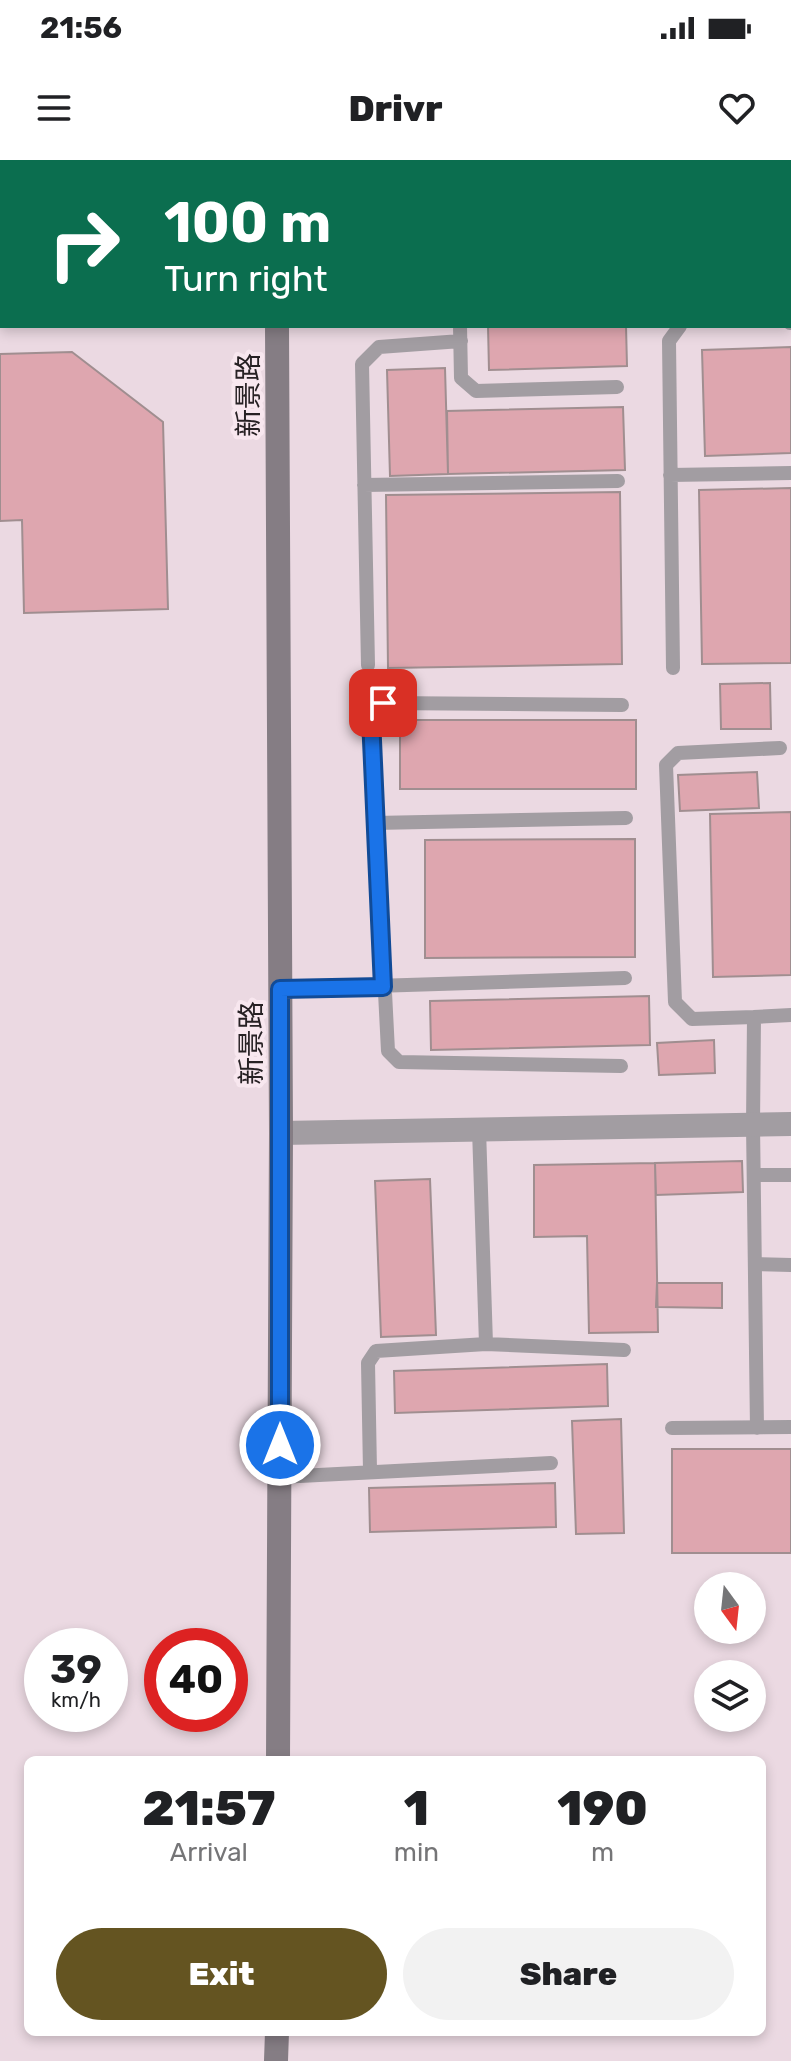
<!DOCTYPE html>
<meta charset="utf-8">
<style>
:root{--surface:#fff;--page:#f2f2f2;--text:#202124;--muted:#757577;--accent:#645421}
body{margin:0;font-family:Rubik,"Noto Sans SC",sans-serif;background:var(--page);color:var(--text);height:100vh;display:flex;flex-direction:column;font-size:30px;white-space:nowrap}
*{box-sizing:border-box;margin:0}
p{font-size:26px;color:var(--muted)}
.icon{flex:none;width:44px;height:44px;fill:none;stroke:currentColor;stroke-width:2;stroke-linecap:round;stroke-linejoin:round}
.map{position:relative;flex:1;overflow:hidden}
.side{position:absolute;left:24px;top:1596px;width:742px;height:280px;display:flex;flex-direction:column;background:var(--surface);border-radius:12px;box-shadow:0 4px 12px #0003}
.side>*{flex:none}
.top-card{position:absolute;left:0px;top:0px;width:792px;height:168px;box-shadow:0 4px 12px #0003;background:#0b6e4f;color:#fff;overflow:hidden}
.needle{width:52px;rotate:165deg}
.fabs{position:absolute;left:694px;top:1412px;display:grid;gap:16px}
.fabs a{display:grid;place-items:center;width:72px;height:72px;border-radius:50%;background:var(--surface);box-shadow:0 4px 12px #0003;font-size:40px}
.speed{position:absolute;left:24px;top:1468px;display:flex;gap:16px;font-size:40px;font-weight:700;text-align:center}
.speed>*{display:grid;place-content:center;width:104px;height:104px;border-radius:50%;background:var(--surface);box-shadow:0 4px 12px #0003;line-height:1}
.speed small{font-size:20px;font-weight:400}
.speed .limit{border:12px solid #d22;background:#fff;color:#111}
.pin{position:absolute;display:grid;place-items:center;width:68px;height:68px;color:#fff;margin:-34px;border-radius:16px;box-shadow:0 4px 12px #0006}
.me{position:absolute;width:88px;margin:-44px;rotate:0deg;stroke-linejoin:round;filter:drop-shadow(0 0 6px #0008)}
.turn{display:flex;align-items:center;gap:28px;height:168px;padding:0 32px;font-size:36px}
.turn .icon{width:104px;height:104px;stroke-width:2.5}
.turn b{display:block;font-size:56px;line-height:68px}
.eta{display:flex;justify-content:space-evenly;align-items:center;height:136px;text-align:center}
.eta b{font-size:48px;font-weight:800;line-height:56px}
.cta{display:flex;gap:16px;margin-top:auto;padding:16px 32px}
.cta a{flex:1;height:92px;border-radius:48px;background:var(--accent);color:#fff;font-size:32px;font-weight:800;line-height:92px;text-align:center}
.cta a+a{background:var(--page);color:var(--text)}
.status{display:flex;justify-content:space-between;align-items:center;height:56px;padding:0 40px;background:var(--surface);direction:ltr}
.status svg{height:22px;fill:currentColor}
header{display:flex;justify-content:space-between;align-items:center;height:104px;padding:0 32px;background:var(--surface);font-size:36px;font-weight:800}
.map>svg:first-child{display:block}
.building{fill:#dea6af;stroke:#a08e90;stroke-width:2}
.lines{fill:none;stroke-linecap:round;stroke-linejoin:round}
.lane{stroke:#a29da2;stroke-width:14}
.street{stroke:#a29da2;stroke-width:24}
.secondary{stroke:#857d84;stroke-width:24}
.route-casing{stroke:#114b97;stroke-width:20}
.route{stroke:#1a73e8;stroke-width:14}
.labels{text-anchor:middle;stroke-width:8;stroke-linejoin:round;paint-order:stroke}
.street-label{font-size:28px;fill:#272124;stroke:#f8e7ef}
</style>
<div class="status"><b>21:56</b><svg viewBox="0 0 49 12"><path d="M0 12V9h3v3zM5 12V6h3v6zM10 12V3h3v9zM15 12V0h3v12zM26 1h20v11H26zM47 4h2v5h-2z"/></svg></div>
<header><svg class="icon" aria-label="menu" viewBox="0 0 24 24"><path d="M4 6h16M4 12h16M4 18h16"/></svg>Drivr<svg class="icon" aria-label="heart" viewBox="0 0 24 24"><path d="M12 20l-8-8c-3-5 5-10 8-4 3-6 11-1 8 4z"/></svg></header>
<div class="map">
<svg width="791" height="1901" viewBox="0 0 791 1901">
<rect width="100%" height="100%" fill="#ebd9e2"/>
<!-- building -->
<path class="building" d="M 488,166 L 626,166 L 627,206 L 489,210 Z
M 791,187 L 791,293 L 705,296 L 702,190 Z
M 72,192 L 163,262 L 168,449 L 24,453 L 22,360 L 0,361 L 0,194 Z
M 445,208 L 448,314 L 390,316 L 387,210 Z
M 623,247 L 625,310 L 448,314 L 447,251 Z
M 791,328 L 791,503 L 702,504 L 699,330 Z
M 620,332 L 622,504 L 388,508 L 386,335 Z
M 770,523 L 771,569 L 721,569 L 720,524 Z
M 400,560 L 636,560 L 636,629 L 400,629 Z
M 757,612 L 759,648 L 680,651 L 678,615 Z
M 791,652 L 791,815 L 713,817 L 710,654 Z
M 635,679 L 635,797 L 425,798 L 425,680 Z
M 649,836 L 650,885 L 431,890 L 430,841 Z
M 714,880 L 715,913 L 659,915 L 657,883 Z
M 742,1001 L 743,1032 L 656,1035 L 655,1003 Z
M 655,1003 L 658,1172 L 589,1173 L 587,1076 L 534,1077 L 534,1005 Z
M 430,1019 L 436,1175 L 381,1177 L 375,1021 Z
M 657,1123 L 722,1123 L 722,1148 L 656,1147 Z
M 607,1204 L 608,1246 L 395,1253 L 394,1211 Z
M 621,1259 L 624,1373 L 576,1374 L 572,1261 Z
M 672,1289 L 791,1289 L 791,1393 L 672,1393 Z
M 555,1323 L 556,1367 L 370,1372 L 369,1328 Z"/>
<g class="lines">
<!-- lane -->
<path class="lane" d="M 790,163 L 791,163
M 460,166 L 461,218 L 476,231 L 617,227
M 670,315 L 791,313
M 364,325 L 618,321
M 368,505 L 362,204 L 379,187 L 461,181
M 673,508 L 669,181 L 680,166
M 375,663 L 626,658
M 280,829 L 625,818
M 754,857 L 791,855
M 621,906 L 399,902 L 388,891 L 371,558 L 383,543 L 622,545
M 479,969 L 486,1184
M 754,1015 L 791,1015
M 755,1104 L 791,1105
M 672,1268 L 791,1267
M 757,1268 L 753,965 L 754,857 L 692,859 L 675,842 L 666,605 L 678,593 L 780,588
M 370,1311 L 368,1203 L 376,1191 L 486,1184 L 624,1190
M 280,1317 L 551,1303"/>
<!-- street -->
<path class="street" d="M 281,973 L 791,964"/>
<!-- secondary -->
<path class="secondary" d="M 277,0 L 277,2
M 790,67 L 791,67
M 0,80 L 2,80
M 277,166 L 281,973 L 278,1600
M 276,1901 L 277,1872"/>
</g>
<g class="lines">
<defs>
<path id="route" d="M 280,1285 L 280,829 L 383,827 L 371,558 L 383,543"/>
</defs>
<!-- route casing -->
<use href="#route" class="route-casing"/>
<!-- route -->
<use href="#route" class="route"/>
</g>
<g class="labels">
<!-- street labels -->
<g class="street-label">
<text transform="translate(248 235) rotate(-90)" y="10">新景路</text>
<text transform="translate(251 883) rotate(-90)" y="10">新景路</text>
</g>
</g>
</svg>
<div class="fabs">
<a><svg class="needle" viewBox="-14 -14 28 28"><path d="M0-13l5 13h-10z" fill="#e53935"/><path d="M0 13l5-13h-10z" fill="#757577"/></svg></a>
<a><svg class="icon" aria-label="layers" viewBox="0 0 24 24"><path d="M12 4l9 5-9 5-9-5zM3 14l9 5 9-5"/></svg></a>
</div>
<div class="speed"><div>39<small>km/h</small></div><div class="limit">40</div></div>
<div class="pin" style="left:383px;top:543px;background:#d93025"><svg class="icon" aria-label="arrive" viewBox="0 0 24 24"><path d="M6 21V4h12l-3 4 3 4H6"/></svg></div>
<svg class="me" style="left:280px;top:1285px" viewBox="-20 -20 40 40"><circle r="17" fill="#1a73e8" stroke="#fff" stroke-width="3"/><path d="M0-11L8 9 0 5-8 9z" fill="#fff"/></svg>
<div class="top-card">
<div class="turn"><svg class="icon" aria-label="right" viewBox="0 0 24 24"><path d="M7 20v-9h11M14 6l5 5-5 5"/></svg><div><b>100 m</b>Turn right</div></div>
</div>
<section class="side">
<div class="eta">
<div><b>21:57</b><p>Arrival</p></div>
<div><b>1</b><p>min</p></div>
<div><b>190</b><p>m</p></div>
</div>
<div class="cta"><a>Exit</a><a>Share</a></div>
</section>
</div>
